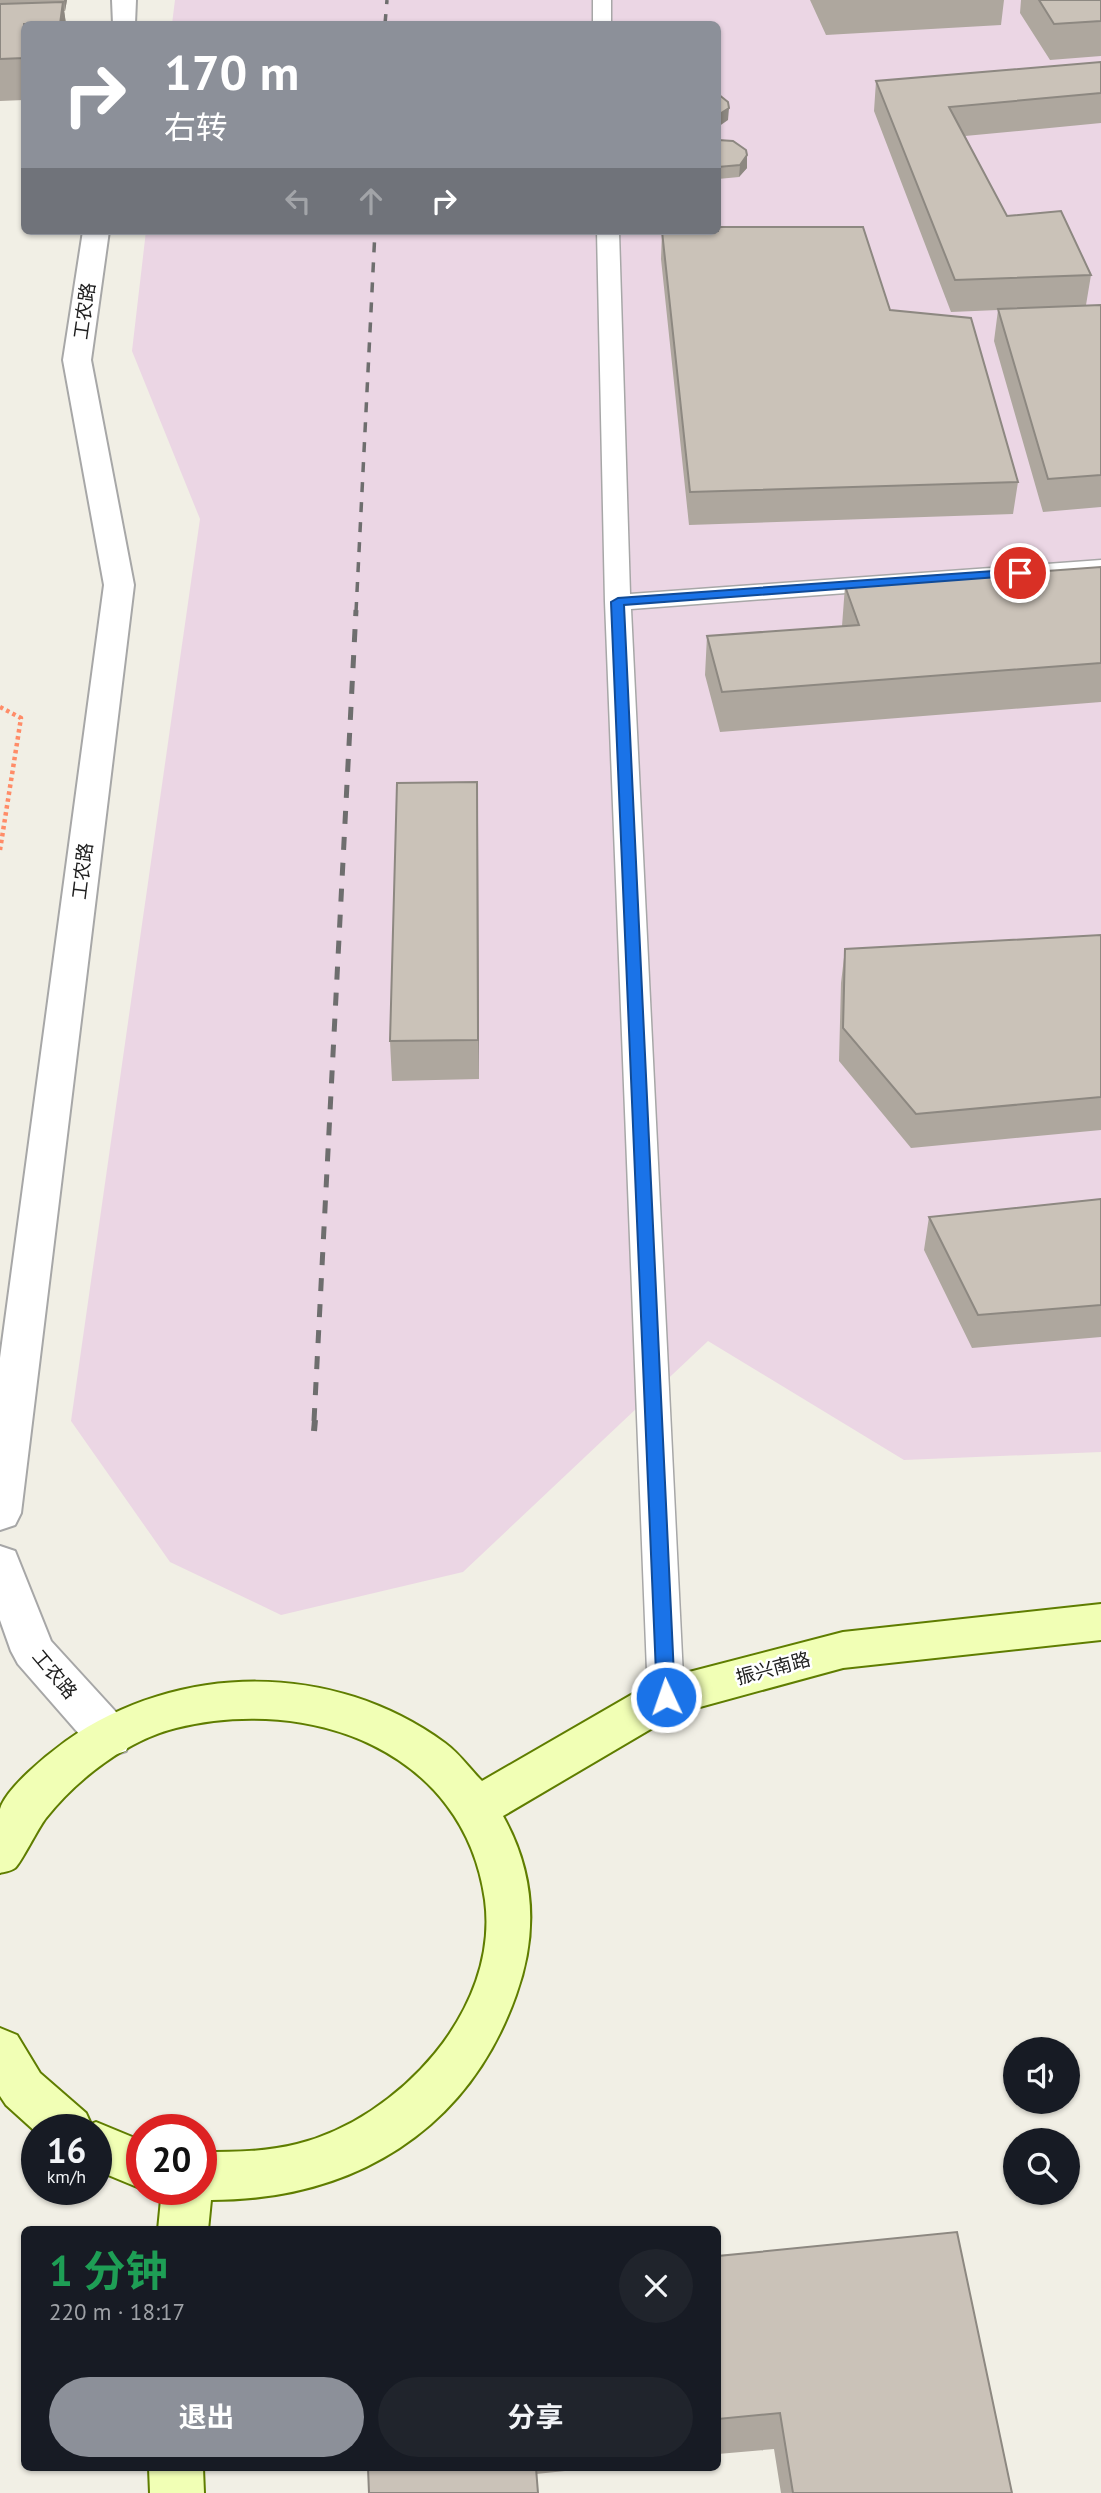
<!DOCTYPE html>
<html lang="zh">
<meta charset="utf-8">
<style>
:root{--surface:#171b24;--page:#20242c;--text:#f1f3f6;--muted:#9ea1a6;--accent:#8c9099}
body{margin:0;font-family:"PT Sans","Noto Sans SC",sans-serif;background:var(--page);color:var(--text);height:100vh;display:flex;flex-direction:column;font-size:26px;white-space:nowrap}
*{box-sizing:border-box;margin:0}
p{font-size:23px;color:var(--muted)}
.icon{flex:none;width:38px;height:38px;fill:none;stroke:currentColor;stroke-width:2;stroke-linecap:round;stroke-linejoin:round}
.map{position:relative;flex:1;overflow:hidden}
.drawer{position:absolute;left:21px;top:2226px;width:700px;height:245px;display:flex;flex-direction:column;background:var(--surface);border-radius:10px;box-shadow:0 2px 5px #0004}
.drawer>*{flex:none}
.banner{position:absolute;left:21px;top:21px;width:700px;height:214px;border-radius:10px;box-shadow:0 2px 5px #0004;background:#8c9099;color:#fff;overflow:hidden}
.tools{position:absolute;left:1003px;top:2037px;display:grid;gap:14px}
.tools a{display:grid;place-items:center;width:77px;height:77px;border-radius:50%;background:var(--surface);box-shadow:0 2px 5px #0004;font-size:35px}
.speed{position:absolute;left:21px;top:2114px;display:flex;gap:14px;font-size:35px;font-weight:700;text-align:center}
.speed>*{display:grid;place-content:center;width:91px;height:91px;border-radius:50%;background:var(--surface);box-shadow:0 2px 5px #0004;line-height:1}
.speed small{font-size:18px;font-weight:400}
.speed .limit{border:10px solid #d22;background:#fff;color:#111}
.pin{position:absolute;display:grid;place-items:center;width:60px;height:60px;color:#fff;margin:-30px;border:4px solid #fff;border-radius:50%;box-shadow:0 2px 7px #0007}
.me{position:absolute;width:77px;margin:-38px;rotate:357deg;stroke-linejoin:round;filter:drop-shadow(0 0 5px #0008)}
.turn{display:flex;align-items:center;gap:24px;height:147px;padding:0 28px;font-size:32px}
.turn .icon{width:91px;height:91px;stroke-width:2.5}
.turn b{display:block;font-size:49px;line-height:60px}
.lanes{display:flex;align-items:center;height:66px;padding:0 28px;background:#0003;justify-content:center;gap:35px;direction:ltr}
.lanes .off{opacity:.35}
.round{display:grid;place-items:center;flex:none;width:74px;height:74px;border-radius:37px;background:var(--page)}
.headline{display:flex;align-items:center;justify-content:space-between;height:119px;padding:0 28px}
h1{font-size:42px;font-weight:700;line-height:52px;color:#1e9e55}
.cta{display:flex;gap:14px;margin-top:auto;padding:14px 28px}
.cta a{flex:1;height:80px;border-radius:42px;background:var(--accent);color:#fff;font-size:28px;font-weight:700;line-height:80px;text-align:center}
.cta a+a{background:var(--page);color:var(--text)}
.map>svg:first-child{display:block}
.industrial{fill:#ebd6e4}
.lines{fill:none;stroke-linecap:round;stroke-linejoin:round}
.service-casing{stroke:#a7a7a7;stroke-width:3}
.minor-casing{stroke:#a7a7a7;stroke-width:4}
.secondary-casing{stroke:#5f7d00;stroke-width:4}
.path{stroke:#ff8c68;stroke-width:4.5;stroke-dasharray:3.5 3.5;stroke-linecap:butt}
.service{fill:#fff;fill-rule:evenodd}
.minor{fill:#fff;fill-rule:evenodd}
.secondary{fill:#f1ffb5;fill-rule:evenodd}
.rail-far2{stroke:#6e6e6e;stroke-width:3.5;stroke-dasharray:10 10;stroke-linecap:butt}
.rail-far1{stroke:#6e6e6e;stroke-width:5;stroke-dasharray:13 13;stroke-linecap:butt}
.rail{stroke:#6e6e6e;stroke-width:6;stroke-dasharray:17 17;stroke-linecap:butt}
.wall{fill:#aea79e}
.shaded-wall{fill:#8d8881}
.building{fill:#cac2b8;stroke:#8d8881;stroke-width:2}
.route{fill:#1a73e8;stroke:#114b97;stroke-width:2}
.labels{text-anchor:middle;stroke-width:5;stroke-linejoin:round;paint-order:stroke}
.street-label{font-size:19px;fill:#202020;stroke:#fff}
</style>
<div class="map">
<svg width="1101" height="2493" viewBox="0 0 1101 2493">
<rect width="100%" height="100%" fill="#f1efe5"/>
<!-- industrial -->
<path class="industrial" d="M 175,0 L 1101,0 L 1101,1452 L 904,1460 L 708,1341 L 463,1572 L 281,1615 L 170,1562 L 71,1421 L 200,519 L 132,351 L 146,231 L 718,231 L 718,24 L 172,24 Z"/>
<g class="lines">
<defs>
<path id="service" d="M 593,0 L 611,0 L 611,24 L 593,24 Z
M 597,231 L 619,231 L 630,594 L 1101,560 L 1101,574 L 631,609 L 684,1697 L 679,1708 L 666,1712 L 653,1708 L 648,1697 L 605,602 Z"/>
<path id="minor" d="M 112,0 L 136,0 L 135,24 L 113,24 Z
M 83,231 L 109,231 L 91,360 L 134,585 L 21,1513 L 15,1525 L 0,1530 L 0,1358 L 104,585 L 63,360 Z
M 0,1546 L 15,1551 L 51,1641 L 126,1723 L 132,1737 L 126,1751 L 110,1756 L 94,1751 L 18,1664 L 11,1651 L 0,1620 Z"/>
<path id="secondary" d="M 1101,1604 L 1101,1640 L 843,1668 L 678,1713 L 503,1816 C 535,1873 538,1934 516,1995 C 468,2131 353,2200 211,2200 L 208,2230 L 158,2230 L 162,2189 L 201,2189 L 201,2152 C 234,2152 265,2152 297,2144 C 398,2119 500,2010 485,1900 C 464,1750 310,1695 176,1728 C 127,1740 77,1779 46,1818 C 38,1828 21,1863 15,1868 C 11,1871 4,1872 0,1873 C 0,1854 0,1828 0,1809 C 6,1788 48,1754 66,1741 C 179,1662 333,1661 445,1743 C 459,1753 470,1769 482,1781 L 650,1684 L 666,1678 L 843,1632 Z
M 0,2028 L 17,2035 L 40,2073 L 86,2113 L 91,2124 L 96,2122 L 142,2141 L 142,2189 L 96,2170 L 96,2130 L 37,2130 L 37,2133 L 6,2105 L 0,2096 Z
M 149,2468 L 203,2468 L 204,2493 L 150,2493 Z"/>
</defs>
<!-- service casing -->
<use href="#service" class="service-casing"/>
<!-- minor casing -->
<use href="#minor" class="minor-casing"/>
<!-- secondary casing -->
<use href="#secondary" class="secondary-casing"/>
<!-- path -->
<path class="path" d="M 0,707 L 21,718 L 0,850"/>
<!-- service -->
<use href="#service" class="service"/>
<!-- minor -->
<use href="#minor" class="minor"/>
<!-- secondary -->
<use href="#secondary" class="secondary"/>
<!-- rail-far2 -->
<path class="rail-far2" d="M 385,24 L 387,0
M 356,612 L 375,231"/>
<!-- rail-far1 -->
<path class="rail-far1" d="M 314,1421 L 356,610"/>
<!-- rail -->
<path class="rail" d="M 314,1431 L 315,1420"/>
</g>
<!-- wall -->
<path class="wall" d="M 0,0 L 67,0 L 65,11 L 64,11 L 66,24 L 24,24 L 24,100 L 0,101 Z
M 810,0 L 1004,0 L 1001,25 L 826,35 Z
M 1021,0 L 1101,0 L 1101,56 L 1050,60 L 1020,13 Z
M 1101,62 L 1101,123 L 965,136 L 1007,216 L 1091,275 L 1086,305 L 1101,305 L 1101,507 L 1043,512 L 994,341 L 998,310 L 951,312 L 874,111 L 876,81 Z
M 718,140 L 747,168 L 739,177 L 718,179 Z
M 662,231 L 890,310 L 1018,482 L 1013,514 L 689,525 L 661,259 Z
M 1101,567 L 1101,702 L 720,732 L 705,675 L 707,636 L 842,626 L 845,586 Z
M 477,782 L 479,1079 L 392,1081 L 390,1041 Z
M 1101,935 L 1101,1130 L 911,1148 L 839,1061 L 841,983 L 845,949 Z
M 1101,1199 L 1101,1337 L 972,1348 L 924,1250 L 929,1217 Z
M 718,2256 L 1012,2493 L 781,2493 L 774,2449 L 718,2454 Z
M 368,2468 L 594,2468 L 536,2474 Z"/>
<!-- shaded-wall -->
<path class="shaded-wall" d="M 64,0 L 67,0 L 65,11 Z
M 63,2 L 66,24 L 60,24 Z
M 729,108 L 728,120 L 718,127 L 718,115 Z
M 747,155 L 747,168 L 739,177 L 740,165 Z
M 477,782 L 478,822 L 479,1079 L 478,1040 Z"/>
<!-- building -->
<path class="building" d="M 1039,0 L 1101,0 L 1101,21 L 1054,24 Z
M 63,2 L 60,24 L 24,24 L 24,58 L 0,59 L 0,4 Z
M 1101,62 L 1101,93 L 949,107 L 1007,216 L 1061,211 L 1091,275 L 955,280 L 876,81 Z
M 718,94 L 728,102 L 729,108 L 718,115 Z
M 718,140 L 733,141 L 746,150 L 747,155 L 740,165 L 718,167 Z
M 718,227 L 863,227 L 890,310 L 971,318 L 1018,482 L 690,492 L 662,231 L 718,231 Z
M 1101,305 L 1101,475 L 1048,479 L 998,309 Z
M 1101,567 L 1101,663 L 722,692 L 707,636 L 859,625 L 845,586 Z
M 477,782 L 478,1040 L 390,1041 L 397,783 Z
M 1101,935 L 1101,1097 L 916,1114 L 843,1028 L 845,949 Z
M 1101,1199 L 1101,1305 L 978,1315 L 929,1217 Z
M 957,2232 L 1012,2493 L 793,2493 L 780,2413 L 718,2419 L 718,2256 Z
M 368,2468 L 536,2468 L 538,2493 L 369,2493 Z"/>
<!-- route -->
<path class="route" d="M 1020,569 L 1027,573 L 1025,575 L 624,605 L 675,1697 L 666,1705 L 657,1697 L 611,602 L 618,598 Z"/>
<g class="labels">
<!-- street labels -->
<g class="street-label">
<text transform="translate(84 311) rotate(-82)" y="7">工农路</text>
<text transform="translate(82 871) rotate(-83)" y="7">工农路</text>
<text transform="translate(773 1668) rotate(-15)" y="7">振兴南路</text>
<text transform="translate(55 1674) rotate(50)" y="7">工农路</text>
</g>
</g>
</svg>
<div class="tools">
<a><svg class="icon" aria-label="sound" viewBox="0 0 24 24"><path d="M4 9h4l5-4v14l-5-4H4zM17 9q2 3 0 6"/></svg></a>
<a><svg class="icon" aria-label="search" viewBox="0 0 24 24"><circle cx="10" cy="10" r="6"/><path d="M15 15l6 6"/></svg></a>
</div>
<div class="speed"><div>16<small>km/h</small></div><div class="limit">20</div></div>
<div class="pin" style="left:1020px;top:573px;background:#d93025"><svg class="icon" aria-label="arrive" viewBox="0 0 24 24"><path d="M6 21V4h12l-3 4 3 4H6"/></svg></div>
<svg class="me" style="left:666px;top:1697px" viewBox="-20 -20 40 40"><circle r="17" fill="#1a73e8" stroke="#fff" stroke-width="3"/><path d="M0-11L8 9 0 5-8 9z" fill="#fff"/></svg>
<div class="banner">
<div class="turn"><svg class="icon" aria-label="right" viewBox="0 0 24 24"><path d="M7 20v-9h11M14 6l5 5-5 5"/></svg><div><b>170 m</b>右转</div></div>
<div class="lanes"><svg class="icon off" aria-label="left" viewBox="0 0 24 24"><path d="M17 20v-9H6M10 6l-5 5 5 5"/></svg><svg class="icon off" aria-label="ahead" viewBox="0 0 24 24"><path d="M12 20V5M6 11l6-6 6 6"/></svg><svg class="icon" aria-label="right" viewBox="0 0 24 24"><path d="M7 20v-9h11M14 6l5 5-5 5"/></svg></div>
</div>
<section class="drawer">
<div class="headline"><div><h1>1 分钟</h1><p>220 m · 18:17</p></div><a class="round"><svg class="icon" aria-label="close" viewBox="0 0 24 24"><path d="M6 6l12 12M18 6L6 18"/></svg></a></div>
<div class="cta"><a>退出</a><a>分享</a></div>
</section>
</div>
